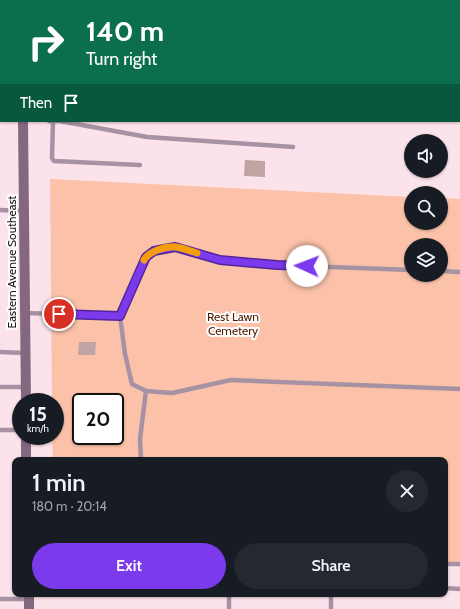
<!DOCTYPE html>
<meta charset="utf-8">
<style>
:root{--surface:#171b24;--page:#242831;--text:#f1f3f6;--muted:#9ea1a6;--accent:#7c3aed}
body{margin:0;font-family:Cabin,sans-serif;background:var(--page);color:var(--text);height:100vh;display:flex;flex-direction:column;font-size:15px;white-space:nowrap}
*{box-sizing:border-box;margin:0}
p{font-size:13px;color:var(--muted)}
.icon{flex:none;width:22px;height:22px;fill:none;stroke:currentColor;stroke-width:2;stroke-linecap:round;stroke-linejoin:round}
.map{position:relative;flex:1;overflow:hidden}
.sheet{position:absolute;left:12px;top:457px;width:436px;height:140px;display:flex;flex-direction:column;background:var(--surface);border-radius:8px;box-shadow:0 1px 3px #0004}
.sheet>*{flex:none}
.top-card{position:absolute;left:0px;top:0px;width:460px;height:122px;box-shadow:0 1px 3px #0004;background:#0b6e4f;color:#fff;overflow:hidden}
.controls{position:absolute;left:404px;top:134px;display:grid;gap:8px}
.controls a{display:grid;place-items:center;width:44px;height:44px;border-radius:50%;background:var(--surface);box-shadow:0 1px 3px #0004;font-size:20px}
.speed{position:absolute;left:12px;top:393px;display:flex;gap:8px;font-size:20px;font-weight:700;text-align:center}
.speed>*{display:grid;place-content:center;width:52px;height:52px;border-radius:50%;background:var(--surface);box-shadow:0 1px 3px #0004;line-height:1}
.speed small{font-size:10px;font-weight:400}
.speed .limit{border:2px solid #111;border-radius:6px;background:#fff;color:#111}
.pin{position:absolute;display:grid;place-items:center;width:34px;height:34px;color:#fff;margin:-17px;border:2px solid #fff;border-radius:50%;box-shadow:0 1px 4px #0007}
.me{position:absolute;width:44px;margin:-22px;rotate:272deg;stroke-linejoin:round;filter:drop-shadow(0 0 3px #0008)}
.turn{display:flex;align-items:center;gap:14px;height:84px;padding:0 20px;font-size:18px}
.turn .icon{width:52px;height:52px;stroke-width:2.5}
.turn b{display:block;font-size:28px;line-height:34px}
.then{display:flex;align-items:center;height:38px;padding:0 20px;background:#0003;gap:8px;font-size:15px}
.round{display:grid;place-items:center;flex:none;width:42px;height:42px;border-radius:21px;background:var(--page)}
.headline{display:flex;align-items:center;justify-content:space-between;height:68px;padding:0 20px}
h1{font-size:24px;font-weight:600;line-height:30px}
.action{display:flex;gap:8px;margin-top:auto;padding:8px 20px}
.action a{flex:1;height:46px;border-radius:24px;background:var(--accent);color:#fff;font-size:16px;font-weight:600;line-height:46px;text-align:center}
.action a+a{background:var(--page);color:var(--text)}
.map>svg:first-child{display:block}
.green{fill:#fbc2a9;fill-rule:evenodd}
.building{fill:#bea5a4}
.lines{fill:none;stroke-linecap:round;stroke-linejoin:round}
.service{stroke:#a692a2;stroke-width:4.5}
.minor{stroke:#a692a2;stroke-width:9}
.secondary{stroke:#846880;stroke-width:10}
.route-casing{stroke:#51269a;stroke-width:10}
.route{stroke:#7c3aed;stroke-width:7}
.slow{stroke:#f59e0b;stroke-width:7}
.labels{text-anchor:middle;stroke-width:4;stroke-linejoin:round;paint-order:stroke}
.street-label{font-size:12px;fill:#1e1619;stroke:#fff}
.park-label{font-size:12px;fill:#4d1c01;stroke:#fff}
</style>
<div class="map">
<svg width="460" height="609" viewBox="0 0 460 609">
<rect width="100%" height="100%" fill="#fce2ea"/>
<!-- green -->
<path class="green" d="M 50,179 L 411,197 L 411,223 L 441,223 L 441,198 L 460,199 L 460,565 L 445,564 L 445,460 L 53,460 L 52,436 L 55,436 L 55,402 L 52,402 ZM 411,245 L 441,245 L 441,275 L 411,275 ZM 81,402 L 115,402 L 115,436 L 81,436 Z"/>
<!-- building -->
<path class="building" d="M 245,160 L 265,161 L 265,177 L 244,176 Z
M 79,342 L 96,342 L 95,355 L 78,355 Z"/>
<g class="lines">
<!-- service -->
<path class="service" d="M 131,0 L 131,1
M 73,1 L 73,0
M 165,1 L 166,0
M 0,48 L 1,48
M 49,121 L 60,121 L 147,137 L 293,147
M 53,121 L 52,158 L 54,161 L 140,165
M 0,210 L 25,211
M 441,271 L 460,272
M 25,313 L 120,316
M 0,352 L 25,353
M 0,387 L 25,387
M 146,391 L 172,393 L 231,380 L 460,389
M 0,430 L 21,430
M 141,460 L 140,439 L 146,391 L 132,384 L 125,354 L 120,316 L 146,257 L 154,251 L 175,247 L 220,260 L 277,265 L 411,270
M 445,564 L 460,564
M 445,588 L 460,589
M 0,599 L 29,599
M 229,609 L 229,594
M 331,609 L 331,594"/>
<!-- minor -->
<path class="minor" d="M 25,0 L 38,1
M 266,1 L 267,0"/>
<!-- secondary -->
<path class="secondary" d="M 25,1 L 25,0
M 23,121 L 26,402
M 26,436 L 26,460
M 29,594 L 29,609"/>
</g>
<g class="lines">
<defs>
<path id="route" d="M 59,314 L 120,316 L 146,257 L 154,251 L 175,247 L 220,260 L 277,265 L 307,266"/>
</defs>
<!-- route casing -->
<use href="#route" class="route-casing"/>
<!-- route -->
<use href="#route" class="route"/>
<!-- slow -->
<path class="slow" d="M 144,260 C 149,251 166,246 176,247 C 183,248 190,251 197,253"/>
</g>
<g class="labels">
<!-- street labels -->
<g class="street-label">
<text transform="translate(12 262) rotate(-90)" y="4">Eastern Avenue Southeast</text>
</g>
<!-- park labels -->
<g class="park-label">
<text x="233" y="321">Rest Lawn<tspan x="233" dy="14">Cemetery</tspan></text>
</g>
</g>
</svg>
<div class="controls">
<a><svg class="icon" aria-label="sound" viewBox="0 0 24 24"><path d="M4 9h4l5-4v14l-5-4H4zM17 9q2 3 0 6"/></svg></a>
<a><svg class="icon" aria-label="search" viewBox="0 0 24 24"><circle cx="10" cy="10" r="6"/><path d="M15 15l6 6"/></svg></a>
<a><svg class="icon" aria-label="layers" viewBox="0 0 24 24"><path d="M12 4l9 5-9 5-9-5zM3 14l9 5 9-5"/></svg></a>
</div>
<div class="speed"><div>15<small>km/h</small></div><div class="limit">20</div></div>
<div class="pin" style="left:59px;top:314px;background:#d93025"><svg class="icon" aria-label="arrive" viewBox="0 0 24 24"><path d="M6 21V4h12l-3 4 3 4H6"/></svg></div>
<svg class="me" style="left:307px;top:266px" viewBox="-20 -20 40 40"><circle r="19" fill="#fff"/><path d="M0-13L10 11 0 6-10 11z" fill="#7c3aed"/></svg>
<div class="top-card">
<div class="turn"><svg class="icon" aria-label="right" viewBox="0 0 24 24"><path d="M7 20v-9h11M14 6l5 5-5 5"/></svg><div><b>140 m</b>Turn right</div></div>
<div class="then">Then<svg class="icon" aria-label="arrive" viewBox="0 0 24 24"><path d="M6 21V4h12l-3 4 3 4H6"/></svg></div>
</div>
<section class="sheet">
<div class="headline"><div><h1>1 min</h1><p>180 m · 20:14</p></div><a class="round"><svg class="icon" aria-label="close" viewBox="0 0 24 24"><path d="M6 6l12 12M18 6L6 18"/></svg></a></div>
<div class="action"><a>Exit</a><a>Share</a></div>
</section>
</div>
